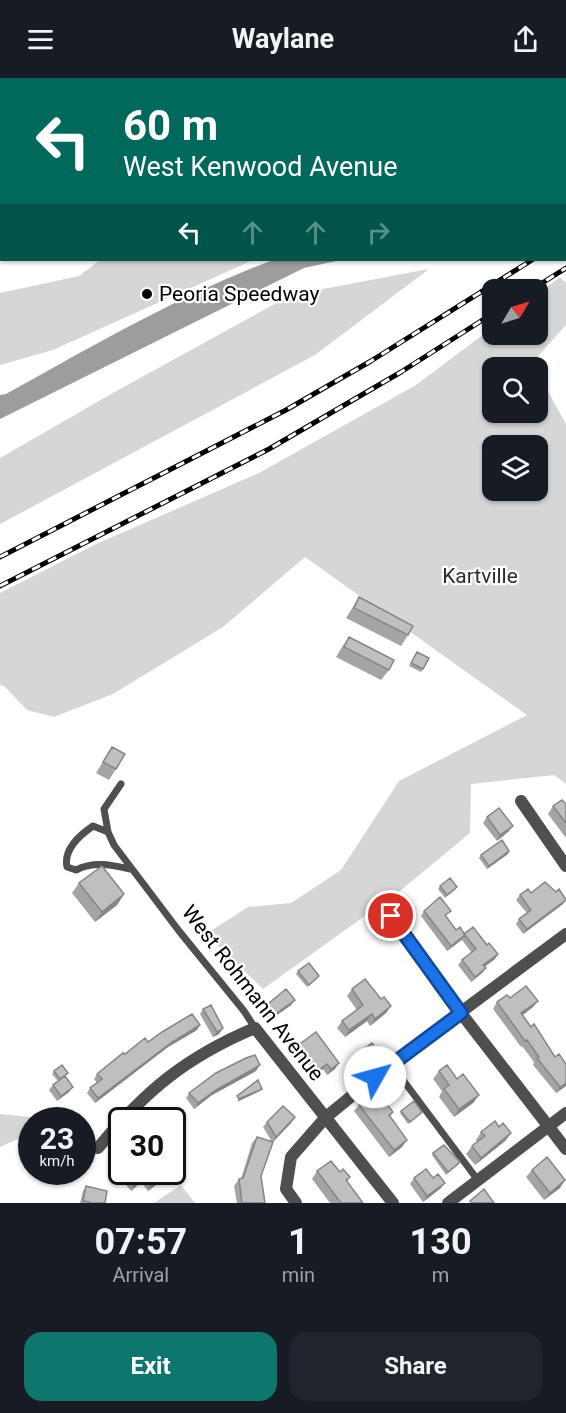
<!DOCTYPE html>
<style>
:root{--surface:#171b24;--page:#20242c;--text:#f1f3f6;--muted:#9ea1a6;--accent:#0f766e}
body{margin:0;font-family:Roboto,sans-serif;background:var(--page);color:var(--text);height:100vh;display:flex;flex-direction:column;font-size:22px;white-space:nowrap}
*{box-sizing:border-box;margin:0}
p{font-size:20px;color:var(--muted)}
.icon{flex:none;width:33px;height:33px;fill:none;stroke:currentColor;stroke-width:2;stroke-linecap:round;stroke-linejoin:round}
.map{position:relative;height:1125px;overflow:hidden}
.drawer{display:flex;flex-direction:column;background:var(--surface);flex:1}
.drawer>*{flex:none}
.top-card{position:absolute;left:0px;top:0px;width:567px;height:183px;box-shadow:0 2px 4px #0004;background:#00695c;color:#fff;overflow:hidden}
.needle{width:39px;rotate:52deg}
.fabs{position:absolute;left:482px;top:201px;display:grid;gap:12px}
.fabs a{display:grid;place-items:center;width:66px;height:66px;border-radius:12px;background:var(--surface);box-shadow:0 2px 4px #0004;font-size:30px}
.speed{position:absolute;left:18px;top:1029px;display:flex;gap:12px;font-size:30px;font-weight:700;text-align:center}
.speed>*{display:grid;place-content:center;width:78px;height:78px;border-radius:50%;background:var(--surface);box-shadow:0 2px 4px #0004;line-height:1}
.speed small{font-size:15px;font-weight:400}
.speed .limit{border:3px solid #111;border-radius:9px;background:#fff;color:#111}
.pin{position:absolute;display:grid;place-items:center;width:51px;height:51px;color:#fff;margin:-26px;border:3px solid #fff;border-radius:50%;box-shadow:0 2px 6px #0007}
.me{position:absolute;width:66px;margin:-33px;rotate:52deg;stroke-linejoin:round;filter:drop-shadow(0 0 4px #0008)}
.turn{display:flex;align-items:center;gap:21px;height:126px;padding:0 24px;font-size:27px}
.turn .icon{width:78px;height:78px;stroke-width:2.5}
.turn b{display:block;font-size:42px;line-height:51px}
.lanes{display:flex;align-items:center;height:57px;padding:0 24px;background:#0003;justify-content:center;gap:30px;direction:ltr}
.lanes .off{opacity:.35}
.eta{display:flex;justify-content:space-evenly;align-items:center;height:102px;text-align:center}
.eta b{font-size:36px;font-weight:700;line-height:42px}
.primary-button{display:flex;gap:12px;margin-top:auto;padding:12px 24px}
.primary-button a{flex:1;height:69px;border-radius:18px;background:var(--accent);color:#fff;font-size:24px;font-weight:700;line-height:69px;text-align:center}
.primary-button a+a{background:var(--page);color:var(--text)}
header{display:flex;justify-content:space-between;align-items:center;height:78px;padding:0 24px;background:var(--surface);font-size:27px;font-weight:700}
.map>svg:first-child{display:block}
.green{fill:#d6d6d6;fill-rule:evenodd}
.water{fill:#9d9d9d}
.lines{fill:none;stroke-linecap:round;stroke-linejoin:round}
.lane{stroke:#4f4f4f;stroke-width:7}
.street{stroke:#4f4f4f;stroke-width:12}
.rail-casing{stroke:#000;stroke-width:5}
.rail{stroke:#fff;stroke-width:3;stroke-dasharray:9;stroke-linecap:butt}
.wall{fill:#a4a4a4}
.shaded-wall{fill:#868686}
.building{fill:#bfbfbf;stroke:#868686;stroke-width:1.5}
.route-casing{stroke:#114b97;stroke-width:15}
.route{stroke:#1a73e8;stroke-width:10}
.poi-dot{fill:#000;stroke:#fff;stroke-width:2}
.labels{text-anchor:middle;stroke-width:4.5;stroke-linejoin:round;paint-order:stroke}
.poi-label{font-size:21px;fill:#000;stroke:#fff;text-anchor:start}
.park-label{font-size:21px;fill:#2d2d2d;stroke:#fff}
.street-label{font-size:21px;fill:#000;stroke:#fff}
</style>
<header><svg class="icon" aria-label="menu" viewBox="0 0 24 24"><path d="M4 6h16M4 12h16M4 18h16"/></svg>Waylane<svg class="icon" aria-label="share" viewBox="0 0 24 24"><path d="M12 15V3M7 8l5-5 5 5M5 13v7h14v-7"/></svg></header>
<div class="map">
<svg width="566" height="1125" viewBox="0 0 566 1125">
<rect width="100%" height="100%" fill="#fff"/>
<!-- green -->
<path class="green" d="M 225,0 L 566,0 L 566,142 L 566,2 L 224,1 Z
M 100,182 L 253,182 L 53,272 L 0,287 L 0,215 L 79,198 Z
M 429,191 L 315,277 L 0,446 L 0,380 L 111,316 L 291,217 Z
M 560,199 L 566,205 L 566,247 L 533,284 L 535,289 L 492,290 L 492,334 L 537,334 L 537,293 L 566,346 L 566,706 L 554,697 L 471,706 L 470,755 L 401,812 L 263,911 L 206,856 L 248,829 L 291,825 L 341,792 L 399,703 L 527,637 L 305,479 L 223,549 L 113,616 L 54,639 L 27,632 L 4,608 L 0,607 L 0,515 L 94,467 L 259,395 L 416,307 L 492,250 L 492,256 L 537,256 L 537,216 ZM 492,368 L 537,368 L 537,412 L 492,412 Z
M 0,1036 L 58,1042 L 32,1042 L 31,1055 L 0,1069 Z
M 181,1107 L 195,1125 L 154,1125 Z"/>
<!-- water -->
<path class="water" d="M 273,182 L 341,182 L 304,190 L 0,341 L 0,317 L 6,316 C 93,268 180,217 273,182 Z"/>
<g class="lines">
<!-- lane -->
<path class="lane" d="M 121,706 L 104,731 L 108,754 L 114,767 L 179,853 L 244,933 L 255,950
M 108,754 L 93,748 C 80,757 63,771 67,789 L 76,792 C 94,783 111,787 130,791
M 391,986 L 477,1101"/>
<!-- street -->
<path class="street" d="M 521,723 L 566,788
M 391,838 L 461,935 L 566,1071
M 98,1070 C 145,1013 186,979 255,950 L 393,1125
M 296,1125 L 286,1111 L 291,1079 L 326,1039 L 391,986 L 566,856
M 448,1125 L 566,1035"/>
<defs>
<path id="rail" d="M 531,212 L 566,190
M 0,479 L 286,332 L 371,283 L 532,182
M 0,508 L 269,371 L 401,294 L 492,236"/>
</defs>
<!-- rail casing -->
<use href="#rail" class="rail-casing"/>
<!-- rail -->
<use href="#rail" class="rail"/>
</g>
<!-- wall -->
<path class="wall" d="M 359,519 L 408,557 L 401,568 L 346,540 Z
M 349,559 L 389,592 L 381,602 L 336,579 L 342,569 Z
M 417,574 L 423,591 L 421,594 L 409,588 Z
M 112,669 L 116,691 L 109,702 L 96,695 Z
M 566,726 L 566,760 L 548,736 L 553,728 Z
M 487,739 L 509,753 L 497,763 L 483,745 Z
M 508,776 L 487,791 L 479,780 L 481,777 Z
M 79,805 L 124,816 L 117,827 L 95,844 L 72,815 Z
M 440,808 L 457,809 L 455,812 L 445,820 L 438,811 Z
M 531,815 L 563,826 L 523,856 L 516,846 L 519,841 L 527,835 L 516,822 L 520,817 Z
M 424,833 L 446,839 L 456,852 L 487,867 L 498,876 L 495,881 L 484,889 L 486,890 L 482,895 L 471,904 L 458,887 L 462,882 L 472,875 L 462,862 L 447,873 L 421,838 Z
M 298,893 L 319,898 L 317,901 L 307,909 L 296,896 Z
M 352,911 L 381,921 L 391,928 L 386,935 L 370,948 L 367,943 L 345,959 L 337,950 L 342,943 L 357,932 L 347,918 Z
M 510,920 L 533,929 L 523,937 L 566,1008 L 556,1015 L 533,987 L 534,984 L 522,968 L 521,969 L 493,931 L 497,924 Z
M 295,922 L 291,927 L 270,942 L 263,934 L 269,925 Z
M 203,931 L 223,950 L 219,956 L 213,959 L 200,936 Z
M 197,952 L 168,969 L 95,1025 L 87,1015 L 90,1010 L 97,1005 L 94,1001 L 97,996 L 125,976 L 148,964 Z
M 297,968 L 335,991 L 327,997 L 323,991 L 315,997 L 303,981 L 301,983 L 293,974 Z
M 364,971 L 381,983 L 372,990 L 361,976 Z
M 54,993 L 68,995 L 65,998 L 69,1014 L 57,1023 L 49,1012 L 53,1007 L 58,1003 L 52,996 Z
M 256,993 L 212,1017 L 194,1031 L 186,1020 L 189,1015 Z
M 439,993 L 457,1001 L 479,1017 L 473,1025 L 454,1039 L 439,1019 L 442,1013 L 433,1001 Z
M 359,1027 L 393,1034 L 390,1039 L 402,1069 L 389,1079 L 354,1033 Z
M 401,1033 L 422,1034 L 420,1037 L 408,1046 L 400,1035 Z
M 295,1039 L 291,1045 L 273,1064 L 261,1098 L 265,1125 L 237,1125 L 234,1108 L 239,1101 L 241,1101 L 252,1065 L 257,1059 L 272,1064 L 263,1049 L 267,1044 Z
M 499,1049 L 511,1055 L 505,1063 L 475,1087 L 466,1076 L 472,1068 L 477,1064 L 476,1062 L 481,1054 Z
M 433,1075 L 460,1084 L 458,1087 L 446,1097 L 432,1077 Z
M 532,1092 L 560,1110 L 544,1122 L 526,1099 Z
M 317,1093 L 340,1094 L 350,1099 L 347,1104 L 363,1125 L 330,1125 L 312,1101 Z
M 168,1095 L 165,1100 L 148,1113 L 141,1104 L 131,1113 L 122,1102 L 125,1097 Z
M 414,1100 L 441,1110 L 423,1124 L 410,1106 Z
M 86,1108 L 105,1125 L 80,1125 L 83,1113 Z"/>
<!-- shaded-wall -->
<path class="shaded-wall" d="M 513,748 L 509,753 L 497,763 L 500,757 Z
M 509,773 L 508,776 L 487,791 L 489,788 Z
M 124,816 L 117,827 L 95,844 L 102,834 Z
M 566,822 L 563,826 L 523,856 L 527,851 Z
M 465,857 L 461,862 L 447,873 L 451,868 Z
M 498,876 L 495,881 L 480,892 L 483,887 Z
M 486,890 L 482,895 L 471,904 L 475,899 Z
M 295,922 L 291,927 L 270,942 L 274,937 Z
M 538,923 L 533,929 L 517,941 L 521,935 Z
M 391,928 L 386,935 L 370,948 L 375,941 Z
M 372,936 L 367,943 L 345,959 L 349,952 Z
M 200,947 L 197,952 L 168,969 L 95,1025 L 98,1020 L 172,964 Z
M 223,950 L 219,956 L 213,959 L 217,954 Z
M 385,978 L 381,983 L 372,990 L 375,985 Z
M 339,985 L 335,991 L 327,997 L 331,991 Z
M 327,986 L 323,991 L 315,997 L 319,992 Z
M 260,987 L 256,993 L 212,1017 L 194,1031 L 198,1025 L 216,1012 Z
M 566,1005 L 566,1008 L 556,1015 L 560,1009 Z
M 73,1009 L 69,1014 L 57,1023 L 61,1018 Z
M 262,1011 L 260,1013 L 237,1024 L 239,1021 Z
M 479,1017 L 473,1025 L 454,1039 L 459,1031 Z
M 295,1039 L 291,1045 L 273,1064 L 276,1059 Z
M 511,1055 L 505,1063 L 475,1087 L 481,1080 Z
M 407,1062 L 402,1069 L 389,1079 L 394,1072 Z
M 168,1095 L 165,1100 L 148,1113 L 151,1108 Z
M 145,1099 L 141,1104 L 131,1113 L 134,1108 Z
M 565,1102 L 560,1110 L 544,1122 L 550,1115 Z
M 445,1105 L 441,1110 L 423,1124 L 427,1118 Z"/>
<!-- building -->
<path class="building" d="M 359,519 L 413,548 L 408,557 L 354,530 Z
M 349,559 L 394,582 L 389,592 L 344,569 Z
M 417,574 L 429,580 L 423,591 L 411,585 Z
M 112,669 L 125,676 L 116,691 L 103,684 Z
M 562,722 L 566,726 L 566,745 L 553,728 Z
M 499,730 L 513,748 L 500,757 L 487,739 Z
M 502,762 L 509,773 L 489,788 L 481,777 Z
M 102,788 L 124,816 L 102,834 L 79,805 Z
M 450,800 L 457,809 L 447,817 L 440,808 Z
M 545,804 L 556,814 L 559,811 L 566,822 L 527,851 L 519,841 L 531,832 L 520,817 L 528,811 L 531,815 Z
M 440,819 L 451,833 L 445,837 L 456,852 L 460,849 L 465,857 L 451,868 L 424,833 Z
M 473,849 L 487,867 L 489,865 L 498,876 L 483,887 L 486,890 L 475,899 L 462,882 L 476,871 L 464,856 Z
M 309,885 L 319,898 L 309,907 L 298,893 Z
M 365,901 L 381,921 L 384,919 L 391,928 L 375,941 L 372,936 L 349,952 L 342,943 L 363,927 L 352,911 Z
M 526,908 L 538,923 L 521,935 L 531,949 L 534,946 L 555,979 L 559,976 L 566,986 L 566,1005 L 560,1009 L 537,980 L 539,979 L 527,962 L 525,963 L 497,924 L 507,917 L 510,920 Z
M 286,911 L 295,922 L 274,937 L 267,928 L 270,926 L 269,925 Z
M 211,927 L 223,950 L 217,954 L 203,931 Z
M 192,936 L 200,947 L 172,964 L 98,1020 L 90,1010 L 102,1001 L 97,996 L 123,975 L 125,976 L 145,960 L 148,964 L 162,954 Z
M 316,954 L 339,985 L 331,991 L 327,986 L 319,992 L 307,976 L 304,978 L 297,968 Z
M 372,965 L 376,970 L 378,968 L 385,978 L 375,985 L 364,971 Z
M 255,977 L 260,987 L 216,1012 L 198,1025 L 189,1015 L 216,995 L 246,980 Z
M 62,987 L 68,995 L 60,1001 L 54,993 Z
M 447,987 L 457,1001 L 463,996 L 479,1017 L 459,1031 L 444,1011 L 449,1007 L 439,993 Z
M 65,998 L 73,1009 L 61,1018 L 53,1007 Z
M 258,1002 L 262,1011 L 239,1021 L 237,1018 Z
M 377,1013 L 393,1034 L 389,1037 L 407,1062 L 394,1072 L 359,1027 Z
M 414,1023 L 422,1034 L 410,1044 L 401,1033 Z
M 283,1028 L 295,1039 L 276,1059 L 267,1044 Z
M 495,1043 L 499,1049 L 503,1045 L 511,1055 L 481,1080 L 472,1068 L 485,1058 L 481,1054 Z
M 257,1059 L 273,1064 L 261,1098 L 265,1125 L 242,1125 L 239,1101 L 243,1100 Z
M 444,1067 L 460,1084 L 448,1094 L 433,1075 Z
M 547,1079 L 565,1102 L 550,1115 L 532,1092 Z
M 331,1083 L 340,1094 L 343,1091 L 350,1099 L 346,1102 L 363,1125 L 341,1125 L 317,1093 Z
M 426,1091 L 433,1100 L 438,1096 L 445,1105 L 427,1118 L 414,1100 Z
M 130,1094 L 167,1094 L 168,1095 L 151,1108 L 145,1099 L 134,1108 L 125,1097 Z
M 86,1108 L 107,1113 L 105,1125 L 89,1125 L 89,1124 L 83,1123 Z
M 484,1111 L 494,1125 L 472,1125 L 470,1123 Z"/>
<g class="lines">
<defs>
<path id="route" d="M 375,999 L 461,935 L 391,838"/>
</defs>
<!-- route casing -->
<use href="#route" class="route-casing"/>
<!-- route -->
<use href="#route" class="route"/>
</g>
<!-- markers -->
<circle class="poi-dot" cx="147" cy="216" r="6"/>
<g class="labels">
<!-- poi labels -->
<g class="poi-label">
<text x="159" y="223">Peoria Speedway</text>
</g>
<!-- park labels -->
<g class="park-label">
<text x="480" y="505">Kartville</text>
</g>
<!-- street labels -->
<g class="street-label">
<text transform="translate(253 915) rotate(52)" y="7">West Rohmann Avenue</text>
</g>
</g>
</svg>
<div class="fabs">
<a><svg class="needle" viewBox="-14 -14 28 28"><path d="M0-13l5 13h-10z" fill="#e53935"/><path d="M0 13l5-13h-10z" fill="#9ea1a6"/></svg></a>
<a><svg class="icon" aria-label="search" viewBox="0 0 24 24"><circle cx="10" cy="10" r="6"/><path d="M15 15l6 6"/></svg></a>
<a><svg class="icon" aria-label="layers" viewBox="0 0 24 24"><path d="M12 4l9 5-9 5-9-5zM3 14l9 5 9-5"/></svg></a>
</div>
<div class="speed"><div>23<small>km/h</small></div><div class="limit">30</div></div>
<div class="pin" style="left:391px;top:838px;background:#d93025"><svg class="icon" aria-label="arrive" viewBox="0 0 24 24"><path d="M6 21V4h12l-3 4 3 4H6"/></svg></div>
<svg class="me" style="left:375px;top:999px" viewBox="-20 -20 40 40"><circle r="19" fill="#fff"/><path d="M0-13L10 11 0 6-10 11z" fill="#1a73e8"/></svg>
<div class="top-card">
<div class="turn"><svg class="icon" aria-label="left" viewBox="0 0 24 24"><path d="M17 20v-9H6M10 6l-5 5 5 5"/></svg><div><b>60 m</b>West Kenwood Avenue</div></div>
<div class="lanes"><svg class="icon" aria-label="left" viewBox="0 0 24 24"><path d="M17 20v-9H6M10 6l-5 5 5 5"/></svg><svg class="icon off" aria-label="ahead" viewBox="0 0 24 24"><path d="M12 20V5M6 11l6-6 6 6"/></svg><svg class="icon off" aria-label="ahead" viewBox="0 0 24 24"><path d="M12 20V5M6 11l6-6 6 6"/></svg><svg class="icon off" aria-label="right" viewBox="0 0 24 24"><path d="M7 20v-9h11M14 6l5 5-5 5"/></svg></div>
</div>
</div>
<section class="drawer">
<div class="eta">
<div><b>07:57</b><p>Arrival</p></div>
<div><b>1</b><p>min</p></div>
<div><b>130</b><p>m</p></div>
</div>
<div class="primary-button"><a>Exit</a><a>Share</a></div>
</section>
